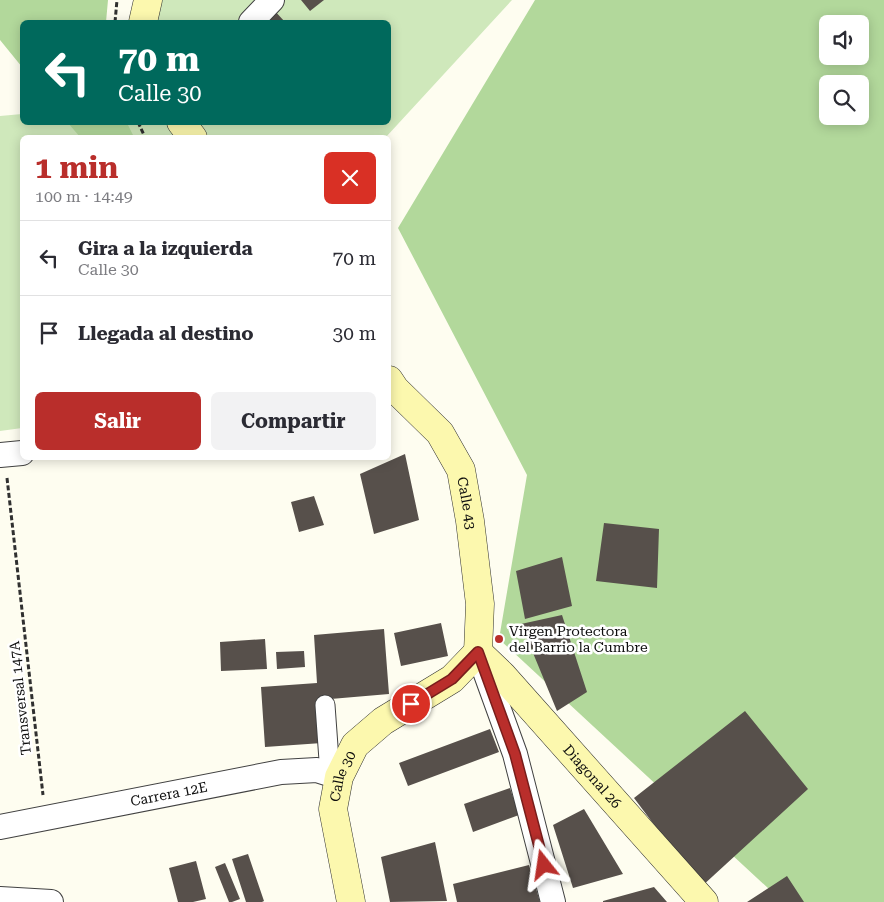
<!DOCTYPE html>
<html lang="es">
<meta charset="utf-8">
<style>
:root{--surface:#fff;--page:#f2f2f3;--text:#2b2b33;--muted:#7c7c81;--line:#e1e1e2;--accent:#b92e2b}
body{margin:0;font-family:"Roboto Serif",serif;background:var(--page);color:var(--text);height:100vh;display:flex;flex-direction:column;font-size:19px;white-space:nowrap}
*{box-sizing:border-box;margin:0}
p{font-size:16px;color:var(--muted)}
.icon{flex:none;width:28px;height:28px;fill:none;stroke:currentColor;stroke-width:2;stroke-linecap:round;stroke-linejoin:round}
.map{position:relative;flex:1;overflow:hidden}
.details{position:absolute;left:20px;top:135px;width:371px;height:325px;display:flex;flex-direction:column;background:var(--surface);border-radius:8px;box-shadow:0 2px 12px #0003}
.details>*{flex:none}
.guide{position:absolute;left:20px;top:20px;width:371px;height:105px;border-radius:8px;box-shadow:0 2px 12px #0003;background:#00695c;color:#fff;overflow:hidden}
.controls{position:absolute;left:819px;top:15px;display:grid;gap:10px}
.controls a{display:grid;place-items:center;width:50px;height:50px;border-radius:8px;background:var(--surface);box-shadow:0 2px 12px #0003;font-size:25px}
.pin{position:absolute;display:grid;place-items:center;width:42px;height:42px;color:#fff;margin:-21px;border:2px solid #fff;border-radius:50%;box-shadow:0 1px 5px #0007}
.me{position:absolute;width:55px;margin:-28px;rotate:345deg;stroke-linejoin:round;filter:drop-shadow(0 0 4px #0008)}
.turn{display:flex;align-items:center;gap:18px;height:105px;padding:0 15px;font-size:22px}
.turn .icon{width:65px;height:65px;stroke-width:2.5}
.turn b{display:block;font-size:35px;line-height:42px}
.round{display:grid;place-items:center;flex:none;width:52px;height:52px;border-radius:8px;background:var(--page)}
.overview{display:flex;align-items:center;justify-content:space-between;height:85px;padding:0 15px}
h1{font-size:30px;font-weight:700;line-height:38px;color:var(--accent)}
.button{display:flex;gap:10px;margin-top:auto;padding:10px 15px}
.button a{flex:1;height:58px;border-radius:8px;background:var(--accent);color:#fff;font-size:20px;font-weight:700;line-height:58px;text-align:center}
.button a+a{background:var(--page);color:var(--text)}
ul{padding:0;list-style:none}
li{display:flex;align-items:center;gap:15px;height:75px;padding:0 15px;border-top:1px solid var(--line)}
li div{flex:1}
li b{display:block;font-size:19px}
li em{font-style:normal}
.map>svg:first-child{display:block}
.green{fill:#cfe8bb}
.forest{fill:#b2d89b;fill-rule:evenodd}
.building{fill:#57504b}
.lines{fill:none;stroke-linecap:round;stroke-linejoin:round}
.pedestrian-casing{stroke:#414141;stroke-width:21}
.minor-casing{stroke:#414141;stroke-width:26}
.secondary-casing{stroke:#303030;stroke-width:29}
.path{stroke:#303030;stroke-width:3;stroke-dasharray:5 2.5;stroke-linecap:butt}
.pedestrian{stroke:#fff;stroke-width:19}
.minor{stroke:#fff;stroke-width:24}
.secondary{stroke:#fcf8ae;stroke-width:28}
.route-casing{stroke:#781e1c;stroke-width:12}
.route{stroke:#b92e2b;stroke-width:9}
.poi-dot{fill:#b92e2b;stroke:#fff;stroke-width:2}
.labels{text-anchor:middle;stroke-width:5;stroke-linejoin:round;paint-order:stroke}
.street-label{font-size:14px;fill:#0e0e0e;stroke:#fff}
.poi-label{font-size:14px;fill:#0e0e0e;stroke:#fff;text-anchor:start}
</style>
<div class="map">
<svg width="884" height="902" viewBox="0 0 884 902">
<rect width="100%" height="100%" fill="#fefdf0"/>
<!-- green -->
<path class="green" d="M 140,0 L 512,0 L 386,137 L 22,138 L 22,428 L 0,431 L 0,116 L 22,114 L 22,122 L 389,122 L 389,22 L 135,22 Z"/>
<!-- forest -->
<path class="forest" d="M 0,0 L 108,0 L 106,22 L 22,22 L 22,67 L 0,40 Z
M 535,0 L 884,0 L 884,902 L 783,902 L 499,639 L 527,475 L 398,228 ZM 828,24 L 860,24 L 860,56 L 828,56 ZM 828,84 L 860,84 L 860,116 L 828,116 Z
M 68,123 L 127,123 L 134,137 L 80,137 Z"/>
<!-- building -->
<path class="building" d="M 301,0 L 324,0 L 310,11 Z
M 273,9 L 285,22 L 258,22 Z
M 405,454 L 419,520 L 374,534 L 360,474 Z
M 314,496 L 324,525 L 299,532 L 291,502 Z
M 604,523 L 659,529 L 657,588 L 596,581 Z
M 562,557 L 572,606 L 525,619 L 516,571 Z
M 562,615 L 587,692 L 557,711 L 521,624 Z
M 441,623 L 448,656 L 401,666 L 394,633 Z
M 384,629 L 389,694 L 319,700 L 322,743 L 265,747 L 261,687 L 317,683 L 314,635 Z
M 265,639 L 267,669 L 221,671 L 220,642 Z
M 304,651 L 305,667 L 277,669 L 276,652 Z
M 745,711 L 808,789 L 701,887 L 634,798 Z
M 490,729 L 499,752 L 408,786 L 399,763 Z
M 510,788 L 519,815 L 473,832 L 464,804 Z
M 584,809 L 623,874 L 573,888 L 553,825 Z
M 435,842 L 447,901 L 390,902 L 381,857 Z
M 248,854 L 264,901 L 262,902 L 246,902 L 232,859 Z
M 196,861 L 206,899 L 193,902 L 178,902 L 169,868 Z
M 225,863 L 240,899 L 232,902 L 229,902 L 215,867 Z
M 529,865 L 540,902 L 457,902 L 453,884 Z
M 787,876 L 804,902 L 747,902 Z
M 654,887 L 667,902 L 603,902 L 603,901 Z"/>
<g class="lines">
<defs>
<path id="pedestrian" d="M 325,705 L 330,774"/>
<g id="minor">
<path d="M 251,22 L 272,0"/>
<path d="M 0,455 L 22,453"/>
<path d="M 478,652 L 515,754 L 553,902"/>
<path id="s1" d="M 0,827 L 281,772 L 317,770 L 339,777"/>
<path d="M 0,899 L 51,902"/>
</g>
<g id="secondary">
<path d="M 143,22 L 148,0"/>
<path d="M 181,122 L 193,138"/>
<path id="s2" d="M 389,380 L 395,389 L 440,433 L 461,470 L 470,521 L 480,604 L 478,652"/>
<path id="s3" d="M 478,652 L 502,675 L 704,902"/>
<path id="s4" d="M 351,902 L 333,809 L 339,777 L 355,745 L 383,721 L 452,679 L 478,652"/>
</g>
</defs>
<!-- pedestrian casing -->
<use href="#pedestrian" class="pedestrian-casing"/>
<!-- minor casing -->
<use href="#minor" class="minor-casing"/>
<!-- secondary casing -->
<use href="#secondary" class="secondary-casing"/>
<!-- path -->
<path class="path" d="M 115,22 L 117,0
M 138,122 L 144,135
M 7,478 L 43,795"/>
<!-- pedestrian -->
<use href="#pedestrian" class="pedestrian"/>
<!-- minor -->
<use href="#minor" class="minor"/>
<!-- secondary -->
<use href="#secondary" class="secondary"/>
</g>
<g class="lines">
<defs>
<path id="route" d="M 411,704 L 452,679 L 478,652 L 515,754 L 544,865"/>
</defs>
<!-- route casing -->
<use href="#route" class="route-casing"/>
<!-- route -->
<use href="#route" class="route"/>
</g>
<!-- markers -->
<circle class="poi-dot" cx="499" cy="639" r="5"/>
<g class="labels">
<!-- street labels -->
<g class="street-label">
<text dy="5" stroke="none"><textPath href="#s2" startOffset="150">Calle 43</textPath></text>
<text transform="translate(20 698) rotate(-96)" y="5">Transversal 147A</text>
<text dy="5" stroke="none"><textPath href="#s3" startOffset="169">Diagonal 26</textPath></text>
<text dy="5" stroke="none"><textPath href="#s4" startOffset="129">Calle 30</textPath></text>
<text dy="5" stroke="none"><textPath href="#s1" startOffset="172">Carrera 12E</textPath></text>
</g>
<!-- poi labels -->
<g class="poi-label">
<text x="509" y="636">Virgen Protectora<tspan x="509" dy="16">del Barrio la Cumbre</tspan></text>
</g>
</g>
</svg>
<div class="controls">
<a><svg class="icon" aria-label="sound" viewBox="0 0 24 24"><path d="M4 9h4l5-4v14l-5-4H4zM17 9q2 3 0 6"/></svg></a>
<a><svg class="icon" aria-label="search" viewBox="0 0 24 24"><circle cx="10" cy="10" r="6"/><path d="M15 15l6 6"/></svg></a>
</div>
<div class="pin" style="left:411px;top:704px;background:#d93025"><svg class="icon" aria-label="arrive" viewBox="0 0 24 24"><path d="M6 21V4h12l-3 4 3 4H6"/></svg></div>
<svg class="me" style="left:544px;top:865px" viewBox="-20 -20 40 40"><path d="M0-17L14 15 0 8-14 15z" fill="#b92e2b" stroke="#fff" stroke-width="4"/></svg>
<div class="guide">
<div class="turn"><svg class="icon" aria-label="left" viewBox="0 0 24 24"><path d="M17 20v-9H6M10 6l-5 5 5 5"/></svg><div><b>70 m</b>Calle 30</div></div>
</div>
<section class="details">
<div class="overview"><div><h1>1 min</h1><p>100 m · 14:49</p></div><a class="round" style="background:#d93025;color:#fff"><svg class="icon" aria-label="close" viewBox="0 0 24 24"><path d="M6 6l12 12M18 6L6 18"/></svg></a></div>
<ul>
<li><svg class="icon" aria-label="left" viewBox="0 0 24 24"><path d="M17 20v-9H6M10 6l-5 5 5 5"/></svg><div><b>Gira a la izquierda</b><p>Calle 30</p></div><em>70 m</em></li>
<li><svg class="icon" aria-label="arrive" viewBox="0 0 24 24"><path d="M6 21V4h12l-3 4 3 4H6"/></svg><div><b>Llegada al destino</b></div><em>30 m</em></li>
</ul>
<div class="button"><a>Salir</a><a>Compartir</a></div>
</section>
</div>
